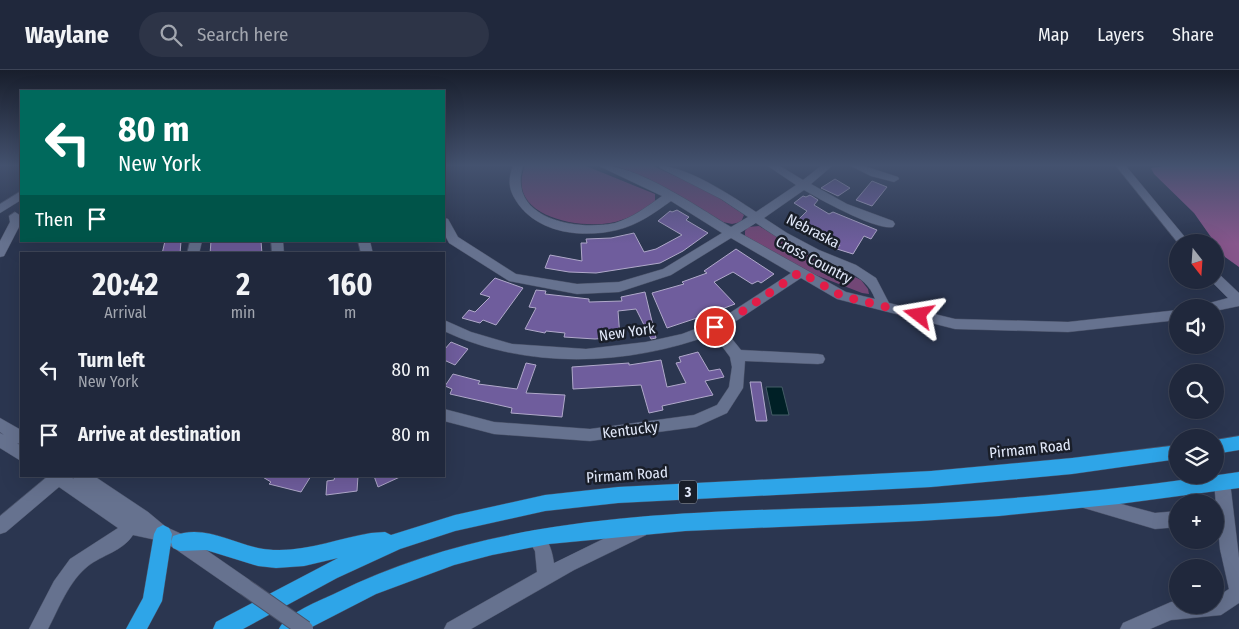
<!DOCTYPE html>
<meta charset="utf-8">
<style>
:root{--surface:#20283c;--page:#2d3447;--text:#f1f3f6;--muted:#a2a6af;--line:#3d4456}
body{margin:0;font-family:"Fira Sans Condensed",sans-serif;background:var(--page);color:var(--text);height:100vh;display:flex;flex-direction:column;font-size:19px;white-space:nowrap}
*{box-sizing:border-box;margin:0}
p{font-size:16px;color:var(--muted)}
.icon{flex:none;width:28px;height:28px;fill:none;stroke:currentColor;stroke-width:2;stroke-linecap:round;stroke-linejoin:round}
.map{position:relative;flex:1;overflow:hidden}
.side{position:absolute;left:20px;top:182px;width:425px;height:225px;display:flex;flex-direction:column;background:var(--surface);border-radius:0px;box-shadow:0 5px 20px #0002,0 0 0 1px var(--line)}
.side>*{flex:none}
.guide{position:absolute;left:20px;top:20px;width:425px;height:152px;border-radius:0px;box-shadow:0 5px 20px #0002,0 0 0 1px var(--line);background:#00695c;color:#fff;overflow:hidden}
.needle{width:32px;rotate:163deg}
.tools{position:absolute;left:1169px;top:164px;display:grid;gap:10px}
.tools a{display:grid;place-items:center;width:55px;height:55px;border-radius:50%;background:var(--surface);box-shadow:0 5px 20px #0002,0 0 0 1px var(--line);font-size:25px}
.pin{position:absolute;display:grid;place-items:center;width:42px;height:42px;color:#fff;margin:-21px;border:2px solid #fff;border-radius:50%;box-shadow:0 1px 5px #0007}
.me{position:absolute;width:55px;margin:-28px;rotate:284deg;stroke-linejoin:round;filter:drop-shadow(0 0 4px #0008)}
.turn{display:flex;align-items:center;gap:18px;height:105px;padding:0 15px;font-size:22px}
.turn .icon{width:65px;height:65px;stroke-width:2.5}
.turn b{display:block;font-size:35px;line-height:42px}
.then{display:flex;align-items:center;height:48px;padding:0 15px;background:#0003;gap:10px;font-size:19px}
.eta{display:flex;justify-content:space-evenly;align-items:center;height:85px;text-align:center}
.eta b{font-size:30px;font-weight:700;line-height:35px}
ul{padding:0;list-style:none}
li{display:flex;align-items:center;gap:15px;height:65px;padding:0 15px}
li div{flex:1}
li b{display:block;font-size:19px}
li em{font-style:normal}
header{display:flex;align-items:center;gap:30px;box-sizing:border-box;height:70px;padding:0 25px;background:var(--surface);border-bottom:1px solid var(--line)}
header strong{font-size:24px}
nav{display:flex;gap:28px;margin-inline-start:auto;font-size:18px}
.search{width:350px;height:45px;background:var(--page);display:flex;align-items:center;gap:12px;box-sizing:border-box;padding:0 18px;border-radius:28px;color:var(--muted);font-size:19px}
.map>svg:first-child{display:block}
.green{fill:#724776}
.forest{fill:#87568c}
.water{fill:#002026;stroke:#445c66}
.building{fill:#6f5d9d;stroke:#b0a9ca}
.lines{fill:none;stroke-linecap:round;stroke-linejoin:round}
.minor-casing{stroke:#4a5268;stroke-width:1}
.highway-casing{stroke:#4a5268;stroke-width:1}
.minor{fill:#66728f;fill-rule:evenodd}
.highway{fill:#2ea5e8;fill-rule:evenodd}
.minor-bridge-casing{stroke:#4a5268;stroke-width:18;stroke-linecap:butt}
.minor-bridge{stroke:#66728f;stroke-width:16}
.route{stroke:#e11d48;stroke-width:9;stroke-dasharray:0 16.2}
.labels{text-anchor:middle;stroke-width:5;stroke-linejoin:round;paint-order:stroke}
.shield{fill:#191e29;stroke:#a6acbb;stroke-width:1}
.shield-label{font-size:14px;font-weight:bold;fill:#e2e9fa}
.street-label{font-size:15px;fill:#e2e9fa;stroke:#191e29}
</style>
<header>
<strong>Waylane</strong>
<div class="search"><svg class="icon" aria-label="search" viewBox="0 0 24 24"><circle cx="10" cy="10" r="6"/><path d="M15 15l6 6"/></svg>Search here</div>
<nav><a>Map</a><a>Layers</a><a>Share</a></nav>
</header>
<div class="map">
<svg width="1239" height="559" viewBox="0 0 1239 559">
<rect width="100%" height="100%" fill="#2b3650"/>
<!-- green -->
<path class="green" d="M 525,96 L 586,96 L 655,124 L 655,132 C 641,142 627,150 610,153 C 575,159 505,145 525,96 Z
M 617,96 L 653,96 L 710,122 L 740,142 L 744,145 L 741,152 L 732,154 L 723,152 L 649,109 Z
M 759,156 L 803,182 L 861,210 L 868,219 L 869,224 L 862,223 L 813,204 L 745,167 L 745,161 L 748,157 Z"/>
<!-- forest -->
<path class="forest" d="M 1165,96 L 1239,96 L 1239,197 L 1225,187 L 1194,143 L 1154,104 L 1151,98 Z"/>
<!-- water -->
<path class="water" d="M 766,317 L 782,317 L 789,345 L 772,345 Z"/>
<!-- building -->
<path class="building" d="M 835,109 L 850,118 L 838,126 L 821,118 Z
M 872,111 L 887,117 L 872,136 L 856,130 Z
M 810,125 L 818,130 L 814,135 L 829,144 L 833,142 L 877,160 L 871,169 L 864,166 L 853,184 L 837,179 L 840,175 L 820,168 L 818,170 L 791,157 L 807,141 L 794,133 L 803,126 L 806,127 Z
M 677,140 L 689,147 L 686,150 L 708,163 L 683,181 L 660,193 L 596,203 L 569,202 L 545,198 L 550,185 L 582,191 L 581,173 L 587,173 L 586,169 L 611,168 L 634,163 L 644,182 L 656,179 L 682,165 L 658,151 L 670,141 L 672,142 Z
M 165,171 L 181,171 L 180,184 L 162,184 Z
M 211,171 L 261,171 L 262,184 L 210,184 Z
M 736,179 L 774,204 L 761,213 L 758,211 L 752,214 L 733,202 L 714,212 L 735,234 L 706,245 L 667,258 L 652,223 L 684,214 L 682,212 L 707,203 L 704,201 Z
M 495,208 L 523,218 L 496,255 L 483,250 L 480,253 L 462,248 L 469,240 L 475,242 L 490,227 L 480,224 Z
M 536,220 L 546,221 L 545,224 L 589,229 L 589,232 L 622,231 L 621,227 L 645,222 L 656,268 L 651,269 L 636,239 L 618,241 L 620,267 L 595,269 L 564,267 L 565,263 L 546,261 L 545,263 L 525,259 L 536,238 L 529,237 Z
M 451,272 L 468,279 L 455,295 L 444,290 L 444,280 Z
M 698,282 L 709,301 L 720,299 L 724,307 L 705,311 L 713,325 L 662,336 L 663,340 L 649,343 L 641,315 L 573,319 L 572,297 L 629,293 L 629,295 L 661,290 L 667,317 L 686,313 L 676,293 L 681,292 L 679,287 Z
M 526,293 L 536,295 L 526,323 L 565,325 L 562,347 L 511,343 L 512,338 L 450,324 L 452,319 L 445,316 L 453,304 L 480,311 L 478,314 L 517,319 Z
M 750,312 L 761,312 L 767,351 L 756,351 Z
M 261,406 L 311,406 L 301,422 L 269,414 L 271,412 Z
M 335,406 L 358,406 L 357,421 L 326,425 L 327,411 L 334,410 Z
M 374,406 L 402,406 L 378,417 Z"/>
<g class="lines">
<defs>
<path id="minor" d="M 513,96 L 523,96 C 507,149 577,161 615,153 C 632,148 648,136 662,126 L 599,96 C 633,92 701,139 731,157 L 748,147 L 721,129 L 660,98 L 659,96 C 687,96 732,126 756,142 L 796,115 L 768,96 L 780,96 L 803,110 L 821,96 L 832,96 L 811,114 L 847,134 L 893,151 L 895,154 L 893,157 C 877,161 819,129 804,120 L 764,148 L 787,163 L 819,180 L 856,195 L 876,208 L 889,233 L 955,249 L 1068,252 L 1178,240 L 1178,250 L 1068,262 L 955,259 L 837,229 L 801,208 L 724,259 L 741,280 L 818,284 L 823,285 L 825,289 L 823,293 L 818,294 L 745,291 L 743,318 L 727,343 L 696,357 L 590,371 L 494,364 L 444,351 L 444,339 L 494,352 L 590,359 L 694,345 L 717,335 L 729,317 L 732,297 L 730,287 L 713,264 C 629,296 526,300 444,261 L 444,250 L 471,262 L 512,274 L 586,279 L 646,272 L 682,264 L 719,250 L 791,203 L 731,168 L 671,205 L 619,222 L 577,224 L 509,211 L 449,173 L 444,163 L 444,148 L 448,149 L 458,167 L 516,204 L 577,214 L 619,212 L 663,199 L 722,163 L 671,131 C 654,143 638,155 617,160 C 584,168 541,164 519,135 C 509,121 507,112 513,96 ZM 756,153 C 773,165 790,176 809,185 C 833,197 866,202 875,229 L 846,222 L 740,163 Z
M 851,96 L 864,96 L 898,107 L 899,109 L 894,112 L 871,106 Z
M 1116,96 L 1126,96 L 1189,172 L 1178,173 Z
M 21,121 L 21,130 L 0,143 L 0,134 Z
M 15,142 L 21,146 L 21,153 L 4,186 L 0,187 L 0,171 L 10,152 L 9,146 Z
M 190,171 L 202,171 L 199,184 L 187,184 Z
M 271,171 L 283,171 L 284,184 L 272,184 Z
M 358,171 L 370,171 L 373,184 L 361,184 Z
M 1215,203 L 1219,204 L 1239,223 L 1239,236 L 1215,241 L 1215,238 L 1201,238 L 1202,235 L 1228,228 L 1210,210 L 1215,210 Z
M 0,348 L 21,360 L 21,374 L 17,373 L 21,376 L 21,391 L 0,378 L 0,363 L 4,365 L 0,362 Z
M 1222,405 L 1228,407 L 1230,412 L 1239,488 L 1239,533 L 1221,545 L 1171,550 L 1150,559 L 1120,559 L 1123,553 L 1171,532 L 1178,531 L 1178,535 L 1215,535 L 1215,528 L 1229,519 L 1220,479 L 1214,412 L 1216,407 Z
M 48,406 L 69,406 L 74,409 L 72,406 L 94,406 L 148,442 L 166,457 L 186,466 L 251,511 L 254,517 L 251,523 L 245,526 L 239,523 L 174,478 L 161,471 L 133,465 C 123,481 102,485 88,496 C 69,511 59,538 48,559 L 29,559 L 54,511 L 70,489 L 118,458 L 59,417 L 6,462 L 0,464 L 0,446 Z
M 1084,424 L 1155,443 L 1178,441 L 1178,457 L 1155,459 L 1084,438 L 1078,436 L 1076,431 L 1078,426 Z
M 640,451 L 646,453 L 648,459 L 646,465 L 574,500 L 471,559 L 444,559 L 447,553 L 537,502 L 535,481 L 527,468 L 529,462 L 535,460 C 548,465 552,480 554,493 Z"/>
<path id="highway" d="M 1239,366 L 1239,380 L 1215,384 L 1215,370 Z
M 1178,375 L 1178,389 L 1072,404 L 931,417 L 618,433 L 545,441 L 455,461 L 400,479 L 337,508 L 243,559 L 213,559 L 216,552 L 338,488 L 304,496 L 276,498 L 258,496 L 206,480 L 180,481 L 173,478 L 171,472 L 162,531 L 147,559 L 126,559 L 143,528 L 154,464 L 157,458 L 163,455 L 169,458 L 172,464 L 171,472 L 173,466 C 203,454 230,472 258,478 C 296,486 334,469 371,463 L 385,462 L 391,465 L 455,445 L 545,425 L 618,417 L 931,401 L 1072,388 Z
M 1239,402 L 1239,418 L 1119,434 L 999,446 L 919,451 L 685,461 L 549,474 L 492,485 L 454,495 L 376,524 L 308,559 L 279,559 C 285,544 321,530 336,523 C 529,427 750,446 958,432 C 1052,426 1146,416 1239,402 Z"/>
</defs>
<!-- minor casing -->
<use href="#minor" class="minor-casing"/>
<!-- highway casing -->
<use href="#highway" class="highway-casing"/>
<!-- minor -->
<use href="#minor" class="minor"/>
<!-- highway -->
<use href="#highway" class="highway"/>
<defs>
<path id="minor-bridge" d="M 245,517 L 305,559"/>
</defs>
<!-- minor-bridge casing -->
<use href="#minor-bridge" class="minor-bridge-casing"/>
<!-- minor-bridge -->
<use href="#minor-bridge" class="minor-bridge"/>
</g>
<!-- sky -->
<linearGradient id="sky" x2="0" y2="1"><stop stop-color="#181e2c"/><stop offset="0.55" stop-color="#44526f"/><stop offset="1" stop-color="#44526f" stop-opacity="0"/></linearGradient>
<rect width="1239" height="174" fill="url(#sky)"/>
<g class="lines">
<!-- route -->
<path class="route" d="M 715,257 L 724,254 L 800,202 L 842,226 L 919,245"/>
</g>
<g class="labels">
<!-- shield labels -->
<rect class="shield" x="679" y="410.5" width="18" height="23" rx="4"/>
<g class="shield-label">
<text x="688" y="427">3</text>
</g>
<!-- street labels -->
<g class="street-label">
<text transform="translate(813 161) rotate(27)" y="5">Nebraska</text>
<text transform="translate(814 190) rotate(28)" y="5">Cross Country</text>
<text transform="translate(627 262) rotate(-8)" y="5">New York</text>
<text transform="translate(630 360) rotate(-7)" y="5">Kentucky</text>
<text transform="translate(1030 379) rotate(-6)" y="5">Pirmam Road</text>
<text transform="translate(627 405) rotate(-4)" y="5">Pirmam Road</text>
</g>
</g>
</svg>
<div class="tools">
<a><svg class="needle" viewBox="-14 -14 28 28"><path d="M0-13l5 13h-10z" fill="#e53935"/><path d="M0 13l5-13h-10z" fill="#a2a6af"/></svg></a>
<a><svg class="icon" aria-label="sound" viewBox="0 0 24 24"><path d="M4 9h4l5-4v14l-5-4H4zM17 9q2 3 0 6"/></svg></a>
<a><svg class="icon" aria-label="search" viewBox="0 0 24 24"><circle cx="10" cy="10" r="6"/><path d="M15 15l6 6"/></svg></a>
<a><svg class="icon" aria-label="layers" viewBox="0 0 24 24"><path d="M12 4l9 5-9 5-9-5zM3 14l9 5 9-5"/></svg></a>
<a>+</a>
<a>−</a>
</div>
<div class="pin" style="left:715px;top:257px;background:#d93025"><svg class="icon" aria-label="arrive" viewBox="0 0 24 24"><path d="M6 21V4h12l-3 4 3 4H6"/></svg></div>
<svg class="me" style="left:919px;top:245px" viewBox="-20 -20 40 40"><path d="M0-17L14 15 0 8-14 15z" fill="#e11d48" stroke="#fff" stroke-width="4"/></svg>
<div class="guide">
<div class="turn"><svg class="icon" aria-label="left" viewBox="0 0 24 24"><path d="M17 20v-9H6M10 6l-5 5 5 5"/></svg><div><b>80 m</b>New York</div></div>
<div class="then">Then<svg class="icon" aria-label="arrive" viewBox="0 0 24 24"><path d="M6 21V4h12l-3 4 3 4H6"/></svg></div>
</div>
<section class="side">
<div class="eta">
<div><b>20:42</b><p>Arrival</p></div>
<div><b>2</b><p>min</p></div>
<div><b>160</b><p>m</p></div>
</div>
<ul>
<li><svg class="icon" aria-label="left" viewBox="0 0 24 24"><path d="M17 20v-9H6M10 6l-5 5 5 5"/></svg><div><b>Turn left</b><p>New York</p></div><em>80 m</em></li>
<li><svg class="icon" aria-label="arrive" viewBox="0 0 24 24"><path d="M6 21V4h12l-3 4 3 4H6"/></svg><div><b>Arrive at destination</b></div><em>80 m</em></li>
</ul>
</section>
</div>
